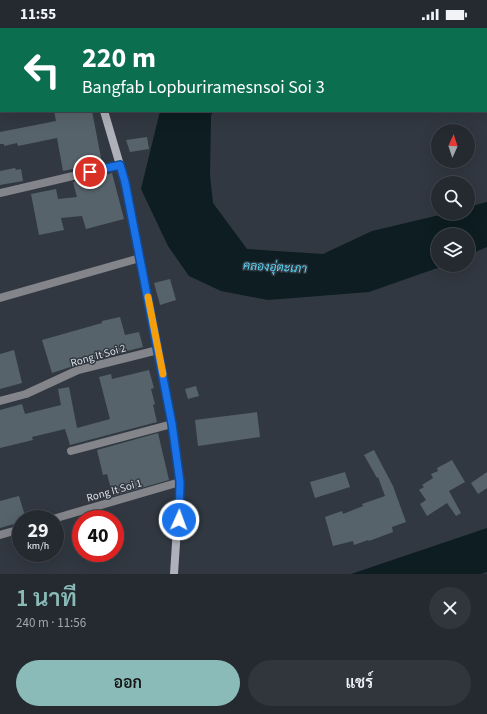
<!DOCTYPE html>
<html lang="th">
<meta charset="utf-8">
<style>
:root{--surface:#252a31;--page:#31363d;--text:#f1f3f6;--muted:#a3a7ab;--line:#42464d;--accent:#8bbbb9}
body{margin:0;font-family:"Source Sans 3",Sarabun,sans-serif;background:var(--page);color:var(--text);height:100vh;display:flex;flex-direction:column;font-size:15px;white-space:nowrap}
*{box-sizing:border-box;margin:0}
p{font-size:13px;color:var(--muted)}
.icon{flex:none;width:22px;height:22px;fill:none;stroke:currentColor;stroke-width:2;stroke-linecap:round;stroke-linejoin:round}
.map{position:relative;height:546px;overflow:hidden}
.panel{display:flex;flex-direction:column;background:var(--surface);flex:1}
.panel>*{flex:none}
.top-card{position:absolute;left:0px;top:0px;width:487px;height:84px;box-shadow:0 4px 16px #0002,0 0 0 1px var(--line);background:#0b6e4f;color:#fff;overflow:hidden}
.needle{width:26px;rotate:3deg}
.fabs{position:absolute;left:431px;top:96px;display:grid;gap:8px}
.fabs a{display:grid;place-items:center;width:44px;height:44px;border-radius:50%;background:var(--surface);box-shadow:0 4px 16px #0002,0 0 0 1px var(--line);font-size:20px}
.speed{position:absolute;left:12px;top:482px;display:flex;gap:8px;font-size:20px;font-weight:700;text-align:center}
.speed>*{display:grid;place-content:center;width:52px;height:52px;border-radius:50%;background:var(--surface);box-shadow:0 4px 16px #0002,0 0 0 1px var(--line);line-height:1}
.speed small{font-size:10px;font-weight:400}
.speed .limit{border:6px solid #d22;background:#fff;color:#111}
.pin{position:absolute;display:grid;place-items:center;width:34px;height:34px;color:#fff;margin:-17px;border:2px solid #fff;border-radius:50%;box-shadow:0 1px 4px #0007}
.me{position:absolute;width:44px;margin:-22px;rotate:2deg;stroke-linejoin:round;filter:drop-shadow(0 0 3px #0008)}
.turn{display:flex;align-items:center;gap:14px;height:84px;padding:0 16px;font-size:18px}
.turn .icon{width:52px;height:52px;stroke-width:2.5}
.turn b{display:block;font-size:28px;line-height:34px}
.round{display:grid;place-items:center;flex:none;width:42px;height:42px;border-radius:21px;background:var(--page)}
.overview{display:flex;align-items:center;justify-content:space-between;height:68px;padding:0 16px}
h1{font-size:24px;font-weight:600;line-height:30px;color:var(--accent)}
.action{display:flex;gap:8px;margin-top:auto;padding:8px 16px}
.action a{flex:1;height:46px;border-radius:24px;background:var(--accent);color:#111;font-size:16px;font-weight:600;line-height:46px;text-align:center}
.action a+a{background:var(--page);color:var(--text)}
.status{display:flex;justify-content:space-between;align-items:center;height:28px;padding:0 20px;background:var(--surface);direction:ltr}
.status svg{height:11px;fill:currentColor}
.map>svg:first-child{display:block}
.water{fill:#0d1d21}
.building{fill:#57636b}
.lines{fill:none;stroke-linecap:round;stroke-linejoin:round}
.street{stroke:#84858b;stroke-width:8}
.secondary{stroke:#afb1ba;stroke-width:8}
.route-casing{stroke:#114b97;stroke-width:10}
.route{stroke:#1a73e8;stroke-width:7}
.slow{stroke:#f59e0b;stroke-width:7}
.labels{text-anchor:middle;stroke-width:3;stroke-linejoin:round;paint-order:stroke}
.street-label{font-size:11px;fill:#dbdfe5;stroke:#313841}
.water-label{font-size:12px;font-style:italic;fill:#5dd6f5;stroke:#313841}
</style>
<div class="status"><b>11:55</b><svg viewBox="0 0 49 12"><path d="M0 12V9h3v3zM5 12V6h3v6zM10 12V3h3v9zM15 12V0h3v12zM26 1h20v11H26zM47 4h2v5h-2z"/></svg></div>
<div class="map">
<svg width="487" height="546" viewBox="0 0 487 546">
<rect width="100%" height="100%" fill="#313841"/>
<!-- water -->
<path class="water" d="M 189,0 L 253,0 L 189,1 Z
M 160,83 L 213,83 L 211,88 L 210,147 L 213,175 L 247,221 L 323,226 L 372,203 L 448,185 L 468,185 L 468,179 L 487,174 L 487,219 L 468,227 L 468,207 L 438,207 L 438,237 L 446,237 L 369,264 L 268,272 L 221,263 L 189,248 L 168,218 L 141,161 Z
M 487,500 L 487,544 L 481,546 L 351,546 Z"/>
<!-- building -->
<path class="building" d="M 54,83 L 92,83 L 102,135 L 63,143 L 57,110 L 18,118 L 17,115 L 4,118 L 4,116 L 0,116 L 0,104 L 56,93 Z
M 147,109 L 149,121 L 130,124 L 126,112 Z
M 15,140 L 16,142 L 21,141 L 23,153 L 0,157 L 0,143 Z
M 112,145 L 124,191 L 86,201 L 82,188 L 61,190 L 64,202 L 39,207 L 31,166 L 56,161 L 58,171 L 77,169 L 73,154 Z
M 170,251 L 176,272 L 160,277 L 154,255 Z
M 120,289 L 125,307 L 139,304 L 143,319 L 95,331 L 52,345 L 42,312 L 102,295 L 102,293 Z
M 14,322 L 22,355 L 0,361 L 0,326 Z
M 149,342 L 154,360 L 151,361 L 155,376 L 153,377 L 157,394 L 70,417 L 65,401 L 32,409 L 33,412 L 0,420 L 0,382 L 22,376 L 25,386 L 61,377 L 58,361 L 69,359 L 77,400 L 110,391 L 99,349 L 111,346 L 112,351 Z
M 196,358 L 199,368 L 188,371 L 185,361 Z
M 257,384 L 260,409 L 198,418 L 195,392 Z
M 158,405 L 169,452 L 113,468 L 107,446 L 103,447 L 97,422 Z
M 374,422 L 393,458 L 406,494 L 392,499 L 393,504 L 369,513 L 368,512 L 354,517 L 353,513 L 333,518 L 325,489 L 342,483 L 343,486 L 363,478 L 362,476 L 385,468 L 378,449 L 377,450 L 364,427 Z
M 452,432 L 465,454 L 449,463 L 461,485 L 456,488 L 447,475 L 427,488 L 420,476 L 426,472 L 419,462 L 424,459 L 422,457 L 433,450 L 431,446 L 438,443 L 437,440 Z
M 345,444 L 350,459 L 315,470 L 310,454 Z
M 487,444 L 487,460 L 478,466 L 471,455 Z
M 19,468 L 26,491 L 21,491 L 21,494 L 0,500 L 0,473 Z"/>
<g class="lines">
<!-- street -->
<path class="street" d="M 486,44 L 487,44
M 0,49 L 1,49
M 0,165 L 120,137
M 0,270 L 140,230
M 0,373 L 26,366 L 78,342 L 158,322
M 71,423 L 172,396
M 53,491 L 180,454
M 0,507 L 21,501"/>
<!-- secondary -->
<path class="secondary" d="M 71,0 L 71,1
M 104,83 L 125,154 L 172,396 L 180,454 L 174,546"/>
</g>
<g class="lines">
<defs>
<path id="route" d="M 90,144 L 120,137 L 125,154 L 172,396 L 180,454 L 179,492"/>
</defs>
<!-- route casing -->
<use href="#route" class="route-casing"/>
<!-- route -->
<use href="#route" class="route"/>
<!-- slow -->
<path class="slow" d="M 148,269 L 163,346"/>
</g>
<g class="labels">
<!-- street labels -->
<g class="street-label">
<text transform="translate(98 327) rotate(-16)" y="4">Rong It Soi 2</text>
<text transform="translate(114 462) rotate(-16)" y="4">Rong It Soi 1</text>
</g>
<!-- water labels -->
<g class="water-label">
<text transform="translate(275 239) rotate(3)" y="4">คลองอุ่ตะเภา</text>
</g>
</g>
</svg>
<div class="fabs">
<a><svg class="needle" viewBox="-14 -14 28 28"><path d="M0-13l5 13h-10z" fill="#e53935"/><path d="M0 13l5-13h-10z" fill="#a3a7ab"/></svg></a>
<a><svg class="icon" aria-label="search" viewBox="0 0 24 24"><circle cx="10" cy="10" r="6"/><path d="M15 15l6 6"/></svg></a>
<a><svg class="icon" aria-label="layers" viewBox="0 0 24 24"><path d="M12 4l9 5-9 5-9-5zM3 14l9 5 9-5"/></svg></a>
</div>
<div class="speed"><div>29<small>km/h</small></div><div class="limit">40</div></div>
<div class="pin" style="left:90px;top:144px;background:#d93025"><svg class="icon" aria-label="arrive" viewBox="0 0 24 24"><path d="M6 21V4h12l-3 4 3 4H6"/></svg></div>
<svg class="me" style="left:179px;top:492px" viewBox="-20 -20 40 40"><circle r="17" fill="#1a73e8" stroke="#fff" stroke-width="3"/><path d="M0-11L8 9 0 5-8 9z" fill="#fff"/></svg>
<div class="top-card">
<div class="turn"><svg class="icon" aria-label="left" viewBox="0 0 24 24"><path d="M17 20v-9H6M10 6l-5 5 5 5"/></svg><div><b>220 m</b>Bangfab Lopburiramesnsoi Soi 3</div></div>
</div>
</div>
<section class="panel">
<div class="overview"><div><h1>1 นาที</h1><p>240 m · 11:56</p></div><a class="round"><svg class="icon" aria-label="close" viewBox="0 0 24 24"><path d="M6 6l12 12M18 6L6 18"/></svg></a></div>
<div class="action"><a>ออก</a><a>แชร์</a></div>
</section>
